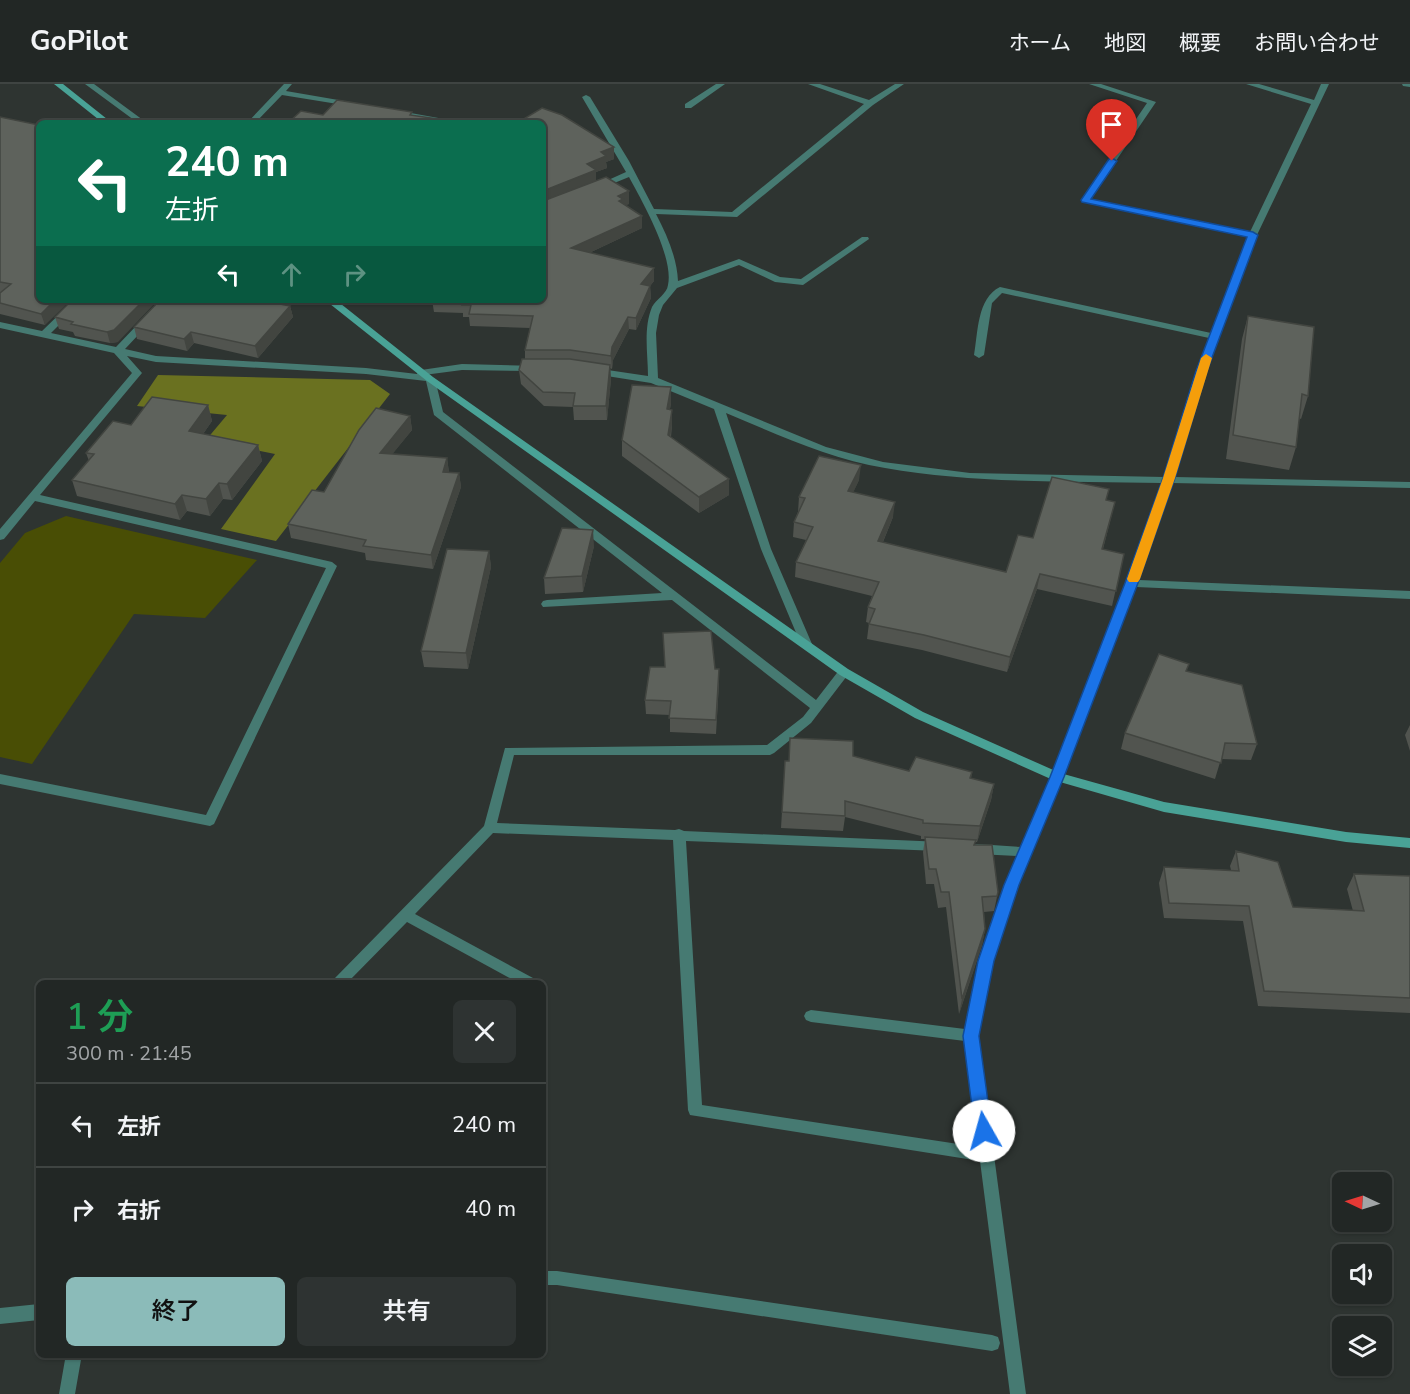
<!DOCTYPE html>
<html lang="ja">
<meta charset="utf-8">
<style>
:root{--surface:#222725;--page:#2e3332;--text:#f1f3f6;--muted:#a2a5a7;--line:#3f4442;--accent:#8bbbb9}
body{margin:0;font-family:"Nunito Sans","Noto Sans JP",sans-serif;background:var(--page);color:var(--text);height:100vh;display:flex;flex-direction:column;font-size:22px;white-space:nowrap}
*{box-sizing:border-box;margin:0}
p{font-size:20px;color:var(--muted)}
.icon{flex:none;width:33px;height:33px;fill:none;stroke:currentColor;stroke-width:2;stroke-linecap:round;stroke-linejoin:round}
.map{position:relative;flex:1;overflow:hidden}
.side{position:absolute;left:36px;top:896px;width:510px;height:378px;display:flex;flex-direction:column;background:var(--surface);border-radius:9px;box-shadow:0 2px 4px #0004,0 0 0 2px var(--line)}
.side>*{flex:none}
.top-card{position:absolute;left:36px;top:36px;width:510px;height:183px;border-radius:9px;box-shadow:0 2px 4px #0004,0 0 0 2px var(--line);background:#0b6e4f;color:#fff;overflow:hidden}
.needle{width:39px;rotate:274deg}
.fabs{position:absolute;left:1332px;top:1088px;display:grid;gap:12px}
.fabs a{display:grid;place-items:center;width:60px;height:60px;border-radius:9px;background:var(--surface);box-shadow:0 2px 4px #0004,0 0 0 2px var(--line);font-size:30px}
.pin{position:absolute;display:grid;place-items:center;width:51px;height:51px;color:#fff;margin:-62px -26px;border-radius:50% 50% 50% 0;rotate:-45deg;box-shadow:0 0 6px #0007}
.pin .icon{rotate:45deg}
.me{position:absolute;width:66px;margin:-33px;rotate:353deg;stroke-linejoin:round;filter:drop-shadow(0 0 4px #0008)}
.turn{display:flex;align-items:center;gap:21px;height:126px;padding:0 30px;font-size:27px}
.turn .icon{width:78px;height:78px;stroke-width:2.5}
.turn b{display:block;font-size:42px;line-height:51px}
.lanes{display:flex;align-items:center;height:57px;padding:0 30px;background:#0003;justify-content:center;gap:30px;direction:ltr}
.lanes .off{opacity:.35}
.round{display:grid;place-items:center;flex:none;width:63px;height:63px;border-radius:9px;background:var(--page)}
.head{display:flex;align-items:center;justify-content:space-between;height:102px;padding:0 30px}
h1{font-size:36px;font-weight:600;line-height:45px;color:#1e9e55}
.action{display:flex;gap:12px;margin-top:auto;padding:12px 30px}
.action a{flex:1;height:69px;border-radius:9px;background:var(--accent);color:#111;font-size:24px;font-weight:600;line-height:69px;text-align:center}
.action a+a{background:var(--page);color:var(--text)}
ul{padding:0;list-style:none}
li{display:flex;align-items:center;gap:18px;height:84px;padding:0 30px;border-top:2px solid var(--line)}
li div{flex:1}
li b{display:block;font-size:22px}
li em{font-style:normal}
header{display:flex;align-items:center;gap:36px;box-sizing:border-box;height:84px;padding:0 30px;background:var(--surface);border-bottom:2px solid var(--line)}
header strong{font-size:28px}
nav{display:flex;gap:33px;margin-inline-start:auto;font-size:21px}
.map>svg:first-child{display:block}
.green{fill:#494e05}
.forest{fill:#6a7120}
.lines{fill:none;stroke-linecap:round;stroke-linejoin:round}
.street{fill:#467a72;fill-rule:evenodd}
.secondary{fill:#49a296;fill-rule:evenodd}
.wall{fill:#51544f}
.shaded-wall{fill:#424540}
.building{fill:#5e625c;stroke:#424540;stroke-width:1.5}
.route{fill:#1a73e8;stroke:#114b97;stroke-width:1.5}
.slow{fill:#f59e0b}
</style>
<header>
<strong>GoPilot</strong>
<nav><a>ホーム</a><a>地図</a><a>概要</a><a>お問い合わせ</a></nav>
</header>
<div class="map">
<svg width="1410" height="1310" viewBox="0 0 1410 1310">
<rect width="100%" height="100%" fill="#2e3431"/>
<!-- green -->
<path class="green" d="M 66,432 L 257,476 L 205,534 L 134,530 L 32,680 L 0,673 L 0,479 L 25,449 Z"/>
<!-- forest -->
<path class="forest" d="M 158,291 L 370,296 L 390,310 L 276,457 L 221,445 L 275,370 L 206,356 L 227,331 L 137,322 Z"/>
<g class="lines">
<!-- street -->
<path class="street" d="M 85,0 L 94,0 L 147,39 L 138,39 Z
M 284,0 L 292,0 L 286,7 L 350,18 L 354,20 L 350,22 L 282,11 L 255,39 L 247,39 Z
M 716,0 L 725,0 L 691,24 L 685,24 L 685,20 Z
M 808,0 L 820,0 L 869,16 L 895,0 L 904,0 L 873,21 L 737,133 L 656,130 C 667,151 677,174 678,197 L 739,175 L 780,193 L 801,195 L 862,153 L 868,153 L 869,155 L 803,201 L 775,198 L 739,181 L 677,204 L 663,221 L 659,231 L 656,249 L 658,294 L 826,363 L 883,378 L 970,389 L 1164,393 L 1196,287 L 1209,254 L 1002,209 L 992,219 L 984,271 L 979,274 L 974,271 C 978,249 977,214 1000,203 L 1211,249 L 1248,153 L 1082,118 L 1081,116 L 1147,19 L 1089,0 L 1101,0 L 1156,18 L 1090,115 L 1250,148 L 1311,20 L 1246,0 L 1259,0 L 1314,16 L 1321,0 L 1329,0 L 1257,151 L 1206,287 L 1175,393 L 1410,398 L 1410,404 L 1172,399 L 1139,496 L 1410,507 L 1410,515 L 1136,503 L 1063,693 L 1017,801 L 993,877 L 978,952 L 1026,1310 L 1010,1310 L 980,1077 L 690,1031 L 688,1026 L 673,756 L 493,749 L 415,830 L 533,894 L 535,898 L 517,898 L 407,838 L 348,898 L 333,898 L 335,894 L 484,742 L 505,664 L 767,661 L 803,633 L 810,624 L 672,516 L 543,523 L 541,520 L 543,517 L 547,516 L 662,509 L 434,331 L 426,297 L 366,290 L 156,278 L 127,272 L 142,289 L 40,411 L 332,478 L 337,482 L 214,740 L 210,742 L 0,700 L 0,690 L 206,731 L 326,484 L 35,417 L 4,455 L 0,456 L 0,445 L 132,289 L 114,269 L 0,244 L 0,238 L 42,247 L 74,216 L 84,216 L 51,249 L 116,263 L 161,216 L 171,216 L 125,265 L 156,272 L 366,284 L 417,290 L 418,287 L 421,286 L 462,280 L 538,282 L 540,284 L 535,287 L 462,286 L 424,291 L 435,295 L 443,328 L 816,616 L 840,585 L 844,584 L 850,588 L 811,639 L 774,669 L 770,671 L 514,671 L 497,739 L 675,746 L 679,745 L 684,747 L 943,758 L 945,762 L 943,766 L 939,767 L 686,757 L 702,1021 L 978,1063 L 965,957 L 811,938 L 806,936 L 804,932 L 806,928 L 811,926 L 965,945 L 979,877 L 1005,801 L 1017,772 L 977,770 L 973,769 L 971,765 L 973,761 L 977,760 L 1021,763 C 1072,643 1118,522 1162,399 C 1070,397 976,400 885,384 C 829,375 777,350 726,329 L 771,465 L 812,560 L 810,563 L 802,563 L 761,465 L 714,325 L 651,299 L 594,290 L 589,287 L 594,284 L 648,292 C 648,270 643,245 652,223 C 656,215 667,210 668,201 C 674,173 642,117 629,93 L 602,104 L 595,102 L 626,88 L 582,13 L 586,11 L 590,13 L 629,77 L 654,125 L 732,128 L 864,20 Z
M 1402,0 L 1410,0 L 1410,3 L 1403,2 Z
M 394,26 L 455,37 L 459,39 L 442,39 L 397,30 L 393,28 Z
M 543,1187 L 557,1187 L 992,1251 L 998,1253 L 1000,1259 L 998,1265 L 992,1267 L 557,1201 L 543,1201 Z
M 39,1220 L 39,1236 L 0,1240 L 0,1224 Z
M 66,1270 L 82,1270 L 75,1310 L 59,1310 Z"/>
<!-- secondary -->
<path class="secondary" d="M 54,0 L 63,0 L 112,39 L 103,39 Z
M 325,216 L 336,216 L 433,293 L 848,585 L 923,628 L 1060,689 L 1164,718 L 1346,748 L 1410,754 L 1410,764 L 1346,758 L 1164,728 L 1053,696 L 915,634 L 840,591 L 427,297 Z"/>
</g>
<!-- wall -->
<path class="wall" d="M 0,33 L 45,241 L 0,230 Z
M 543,39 L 614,63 L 614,75 L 606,78 L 607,84 L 596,88 L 596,96 L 629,120 L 625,121 L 642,144 L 589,169 L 654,197 L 650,202 L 651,214 L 636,246 L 629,245 L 613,276 L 612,285 L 610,284 L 611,295 L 607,336 L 574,336 L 573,323 L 544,322 L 521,300 L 519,286 L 525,275 L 525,266 L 530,244 L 470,242 L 469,233 L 463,233 L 463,229 L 434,228 L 432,216 L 543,216 Z
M 72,216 L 118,258 L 110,259 L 75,252 L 73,248 L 59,245 L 55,233 Z
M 290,222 L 293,233 L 258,274 L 194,259 L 187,267 L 137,255 L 134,243 Z
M 1248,232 L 1308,312 L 1301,335 L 1299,334 L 1296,363 L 1289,386 L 1226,375 L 1242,255 Z
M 671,303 L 671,319 L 670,325 L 672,326 L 672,341 L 671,353 L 729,395 L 729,411 L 699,429 L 622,372 L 622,356 Z
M 208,321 L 212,337 L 203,350 L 258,361 L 262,377 L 232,416 L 223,415 L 210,432 L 187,427 L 180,436 L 77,412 L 72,396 L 89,377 L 86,369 L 131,341 Z
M 410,332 L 412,346 L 392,370 L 447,374 L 449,389 L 459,389 L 461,403 L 433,485 L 366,476 L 365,469 L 291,454 L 288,440 Z
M 859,396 L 853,408 L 893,433 L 883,458 L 1006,488 L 1033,454 L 1109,405 L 1106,416 L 1115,418 L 1103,465 L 1124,470 L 1112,522 L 1037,505 L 1007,588 L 922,566 L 867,555 L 869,539 L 866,538 L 868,523 L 872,512 L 795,493 L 796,478 L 806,456 L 793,453 L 794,438 L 798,428 L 799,413 Z
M 594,462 L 583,508 L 545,510 L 544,494 Z
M 489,467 L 491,483 L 468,585 L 424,583 L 421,567 Z
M 715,585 L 719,599 L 716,650 L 670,648 L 670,631 L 646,630 L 645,616 Z
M 1187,587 L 1257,660 L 1251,676 L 1221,675 L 1215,695 L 1121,665 L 1125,649 Z
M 1410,641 L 1410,667 L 1405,651 Z
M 853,672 L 909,687 L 972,688 L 971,694 L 994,700 L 991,716 L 977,758 L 975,758 L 975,761 L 998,808 L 994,827 L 984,828 L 985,845 L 982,861 L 959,930 L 946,823 L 938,824 L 934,800 L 926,800 L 923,768 L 925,755 L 921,755 L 921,752 L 845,733 L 843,747 L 781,744 L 785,677 Z
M 1236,767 L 1293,823 L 1353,827 L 1347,805 L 1354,790 L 1410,792 L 1410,929 L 1258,922 L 1243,837 L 1164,834 L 1159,799 L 1164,783 L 1231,786 L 1230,782 Z"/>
<!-- shaded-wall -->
<path class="shaded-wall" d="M 614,63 L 614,75 L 606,78 L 607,84 L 596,88 L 596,98 L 543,120 L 543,107 L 587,80 L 601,68 Z
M 629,107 L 629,120 L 623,122 L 619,129 L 618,112 Z
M 642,132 L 642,144 L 572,177 L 571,164 Z
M 654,184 L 654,197 L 642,212 L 641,200 Z
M 650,202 L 651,214 L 636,246 L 636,234 Z
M 55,216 L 71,216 L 45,241 L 41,230 Z
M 144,216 L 158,216 L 118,258 L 110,259 L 107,248 Z
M 290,222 L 293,233 L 258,274 L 255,262 Z
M 628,233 L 629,245 L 613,276 L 612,285 L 611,272 L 612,263 Z
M 191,248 L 194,259 L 187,267 L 184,255 Z
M 610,281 L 611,295 L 607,336 L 606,322 Z
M 671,303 L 671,319 L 667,341 L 667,325 Z
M 208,321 L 212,337 L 194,363 L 189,347 Z
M 672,326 L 672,341 L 668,367 L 668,351 Z
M 410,332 L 412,346 L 382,383 L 380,369 Z
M 258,361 L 262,377 L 232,416 L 227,400 Z
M 447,374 L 449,388 L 446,402 L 443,388 Z
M 861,381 L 859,396 L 847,422 L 848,407 Z
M 459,389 L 461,403 L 433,485 L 431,471 Z
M 729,395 L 729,411 L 699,429 L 699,413 Z
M 219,399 L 223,415 L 210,432 L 206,415 Z
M 182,411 L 187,427 L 180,436 L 175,420 Z
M 895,418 L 893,433 L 877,472 L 878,457 Z
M 593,446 L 594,462 L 583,508 L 582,492 Z
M 489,467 L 491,483 L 468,585 L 466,569 Z
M 1040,490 L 1037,505 L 1007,588 L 1010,573 Z
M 994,700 L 991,716 L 977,758 L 980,742 Z
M 985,845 L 982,861 L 959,930 L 962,915 Z"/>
<!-- building -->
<path class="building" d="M 337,16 L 412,28 L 410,31 L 465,39 L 288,39 L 301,27 L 323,31 Z
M 542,24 L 562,31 L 614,63 L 601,68 L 606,72 L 587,80 L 596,86 L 543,107 L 543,39 L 517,39 Z
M 0,33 L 39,41 L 39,216 L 55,216 L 41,230 L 0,219 L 0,209 L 11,200 L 0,198 Z
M 606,93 L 629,107 L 618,112 L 623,115 L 619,117 L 642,132 L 571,164 L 654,184 L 641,200 L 650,202 L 636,234 L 628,233 L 612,263 L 611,272 L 570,266 L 525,266 L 533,232 L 469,230 L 471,221 L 462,221 L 463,217 L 444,216 L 543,216 L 543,117 Z
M 72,216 L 144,216 L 114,246 L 107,248 L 71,240 L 73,238 L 55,233 Z
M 160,216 L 260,216 L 290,222 L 255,262 L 191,248 L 184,255 L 134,243 Z
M 1248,232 L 1314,243 L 1308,312 L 1302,310 L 1296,363 L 1233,351 Z
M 522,275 L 570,275 L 610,281 L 606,322 L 573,322 L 575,309 L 543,308 L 519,286 Z
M 632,301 L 671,303 L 667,325 L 672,326 L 668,351 L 729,395 L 699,413 L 622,356 Z
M 152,313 L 208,321 L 189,347 L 258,361 L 227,400 L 219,399 L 206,415 L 182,411 L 175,420 L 72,396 L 94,370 L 86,369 L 113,337 L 131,341 Z
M 376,324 L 410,332 L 380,369 L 447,374 L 443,388 L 459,389 L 431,471 L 363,462 L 366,456 L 288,440 L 312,406 L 324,408 L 359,346 Z
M 819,372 L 861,381 L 848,407 L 895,418 L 878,457 L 1006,488 L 1018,451 L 1033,454 L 1052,393 L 1109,405 L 1106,416 L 1115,418 L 1102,465 L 1124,470 L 1116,507 L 1040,490 L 1010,573 L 924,551 L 869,540 L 875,525 L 868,523 L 879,498 L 796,478 L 813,443 L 794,438 L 805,414 L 799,413 Z
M 562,444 L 593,446 L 582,492 L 544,494 Z
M 447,465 L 489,467 L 466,569 L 421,567 Z
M 711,547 L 715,585 L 719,585 L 716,636 L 669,634 L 671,617 L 645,616 L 650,583 L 665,583 L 663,549 Z
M 1159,570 L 1189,580 L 1186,587 L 1242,601 L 1257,660 L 1225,659 L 1221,679 L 1125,649 Z
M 790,654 L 853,657 L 853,672 L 909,687 L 916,673 L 972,688 L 970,694 L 994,700 L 980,742 L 923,739 L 923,736 L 845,717 L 845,732 L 782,728 L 785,677 L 789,677 Z
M 925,753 L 976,756 L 974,761 L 992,761 L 998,808 L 997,812 L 982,813 L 985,845 L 962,915 L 949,808 L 941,808 L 936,785 L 929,785 Z
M 1236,767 L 1278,778 L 1293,823 L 1364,827 L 1354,790 L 1410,792 L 1410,914 L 1264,907 L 1249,822 L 1169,819 L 1164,783 L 1239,787 Z"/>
<!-- route -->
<path class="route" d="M 1112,74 L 1117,77 L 1091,115 L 1253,148 L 1258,151 L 1207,287 L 1175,394 L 1138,499 L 1064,693 L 1019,801 L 994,877 L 979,952 L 992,1047 L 989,1052 L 984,1055 L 978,1052 L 975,1047 L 963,952 L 978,877 L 1004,801 L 1050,693 L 1125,499 L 1163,394 L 1196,287 L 1247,153 L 1082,118 L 1081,116 L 1109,75 Z"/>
<!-- slow -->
<path class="slow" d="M 1206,270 L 1212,274 L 1175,394 L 1140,495 L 1138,498 L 1129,498 L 1127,495 L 1163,394 L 1201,274 Z"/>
</svg>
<div class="fabs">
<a><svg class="needle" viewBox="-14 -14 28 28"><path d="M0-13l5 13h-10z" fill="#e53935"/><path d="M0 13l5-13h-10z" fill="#a2a5a7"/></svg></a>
<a><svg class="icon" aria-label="sound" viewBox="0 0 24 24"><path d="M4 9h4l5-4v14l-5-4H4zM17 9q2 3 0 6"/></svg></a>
<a><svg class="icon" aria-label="layers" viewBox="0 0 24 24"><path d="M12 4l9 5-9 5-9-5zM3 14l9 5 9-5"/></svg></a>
</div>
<div class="pin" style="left:1112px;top:77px;background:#d93025"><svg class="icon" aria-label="arrive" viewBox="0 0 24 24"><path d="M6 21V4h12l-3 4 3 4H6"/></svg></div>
<svg class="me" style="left:984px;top:1047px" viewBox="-20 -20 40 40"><circle r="19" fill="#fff"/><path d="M0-13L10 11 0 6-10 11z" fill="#1a73e8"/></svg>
<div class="top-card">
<div class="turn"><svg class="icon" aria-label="left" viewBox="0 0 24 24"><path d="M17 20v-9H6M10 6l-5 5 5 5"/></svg><div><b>240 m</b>左折</div></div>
<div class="lanes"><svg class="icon" aria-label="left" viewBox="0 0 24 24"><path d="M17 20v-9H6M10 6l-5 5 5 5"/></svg><svg class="icon off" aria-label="ahead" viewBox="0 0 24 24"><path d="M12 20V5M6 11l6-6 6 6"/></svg><svg class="icon off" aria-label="right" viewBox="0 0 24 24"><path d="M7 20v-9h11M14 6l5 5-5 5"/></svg></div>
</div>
<section class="side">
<div class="head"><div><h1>1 分</h1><p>300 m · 21:45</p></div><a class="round"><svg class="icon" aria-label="close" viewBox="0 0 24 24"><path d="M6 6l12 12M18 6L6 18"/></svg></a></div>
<ul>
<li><svg class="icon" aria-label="left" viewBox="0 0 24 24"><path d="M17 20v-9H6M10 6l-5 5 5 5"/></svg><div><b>左折</b></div><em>240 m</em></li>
<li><svg class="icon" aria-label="right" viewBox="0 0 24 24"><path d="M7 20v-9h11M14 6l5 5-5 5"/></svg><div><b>右折</b></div><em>40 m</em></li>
</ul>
<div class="action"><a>終了</a><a>共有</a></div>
</section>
</div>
